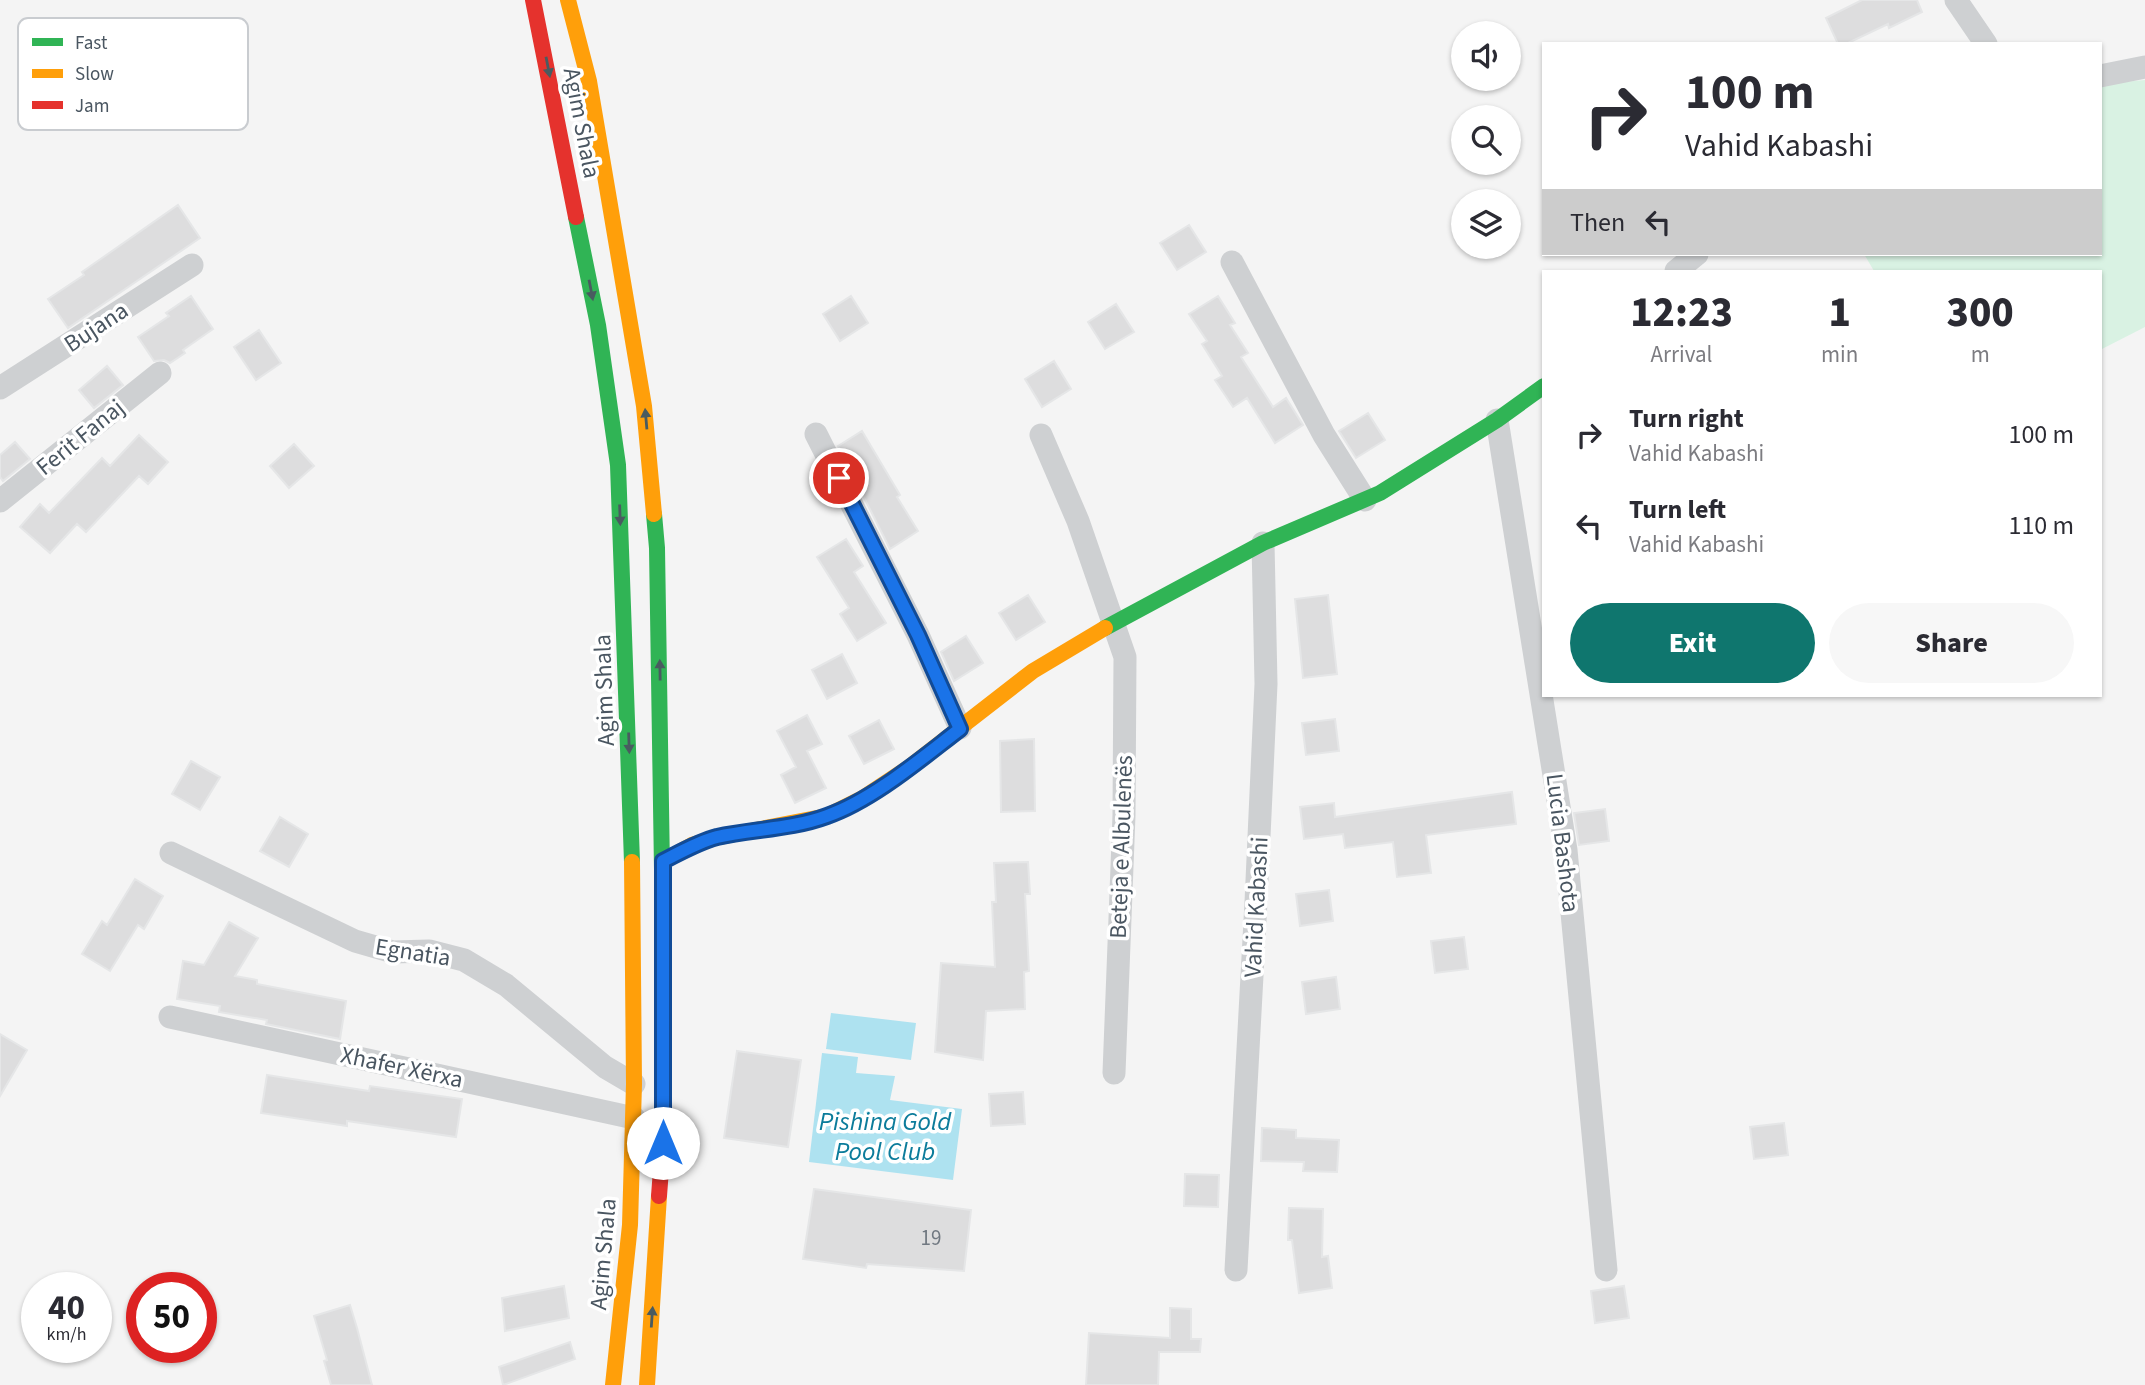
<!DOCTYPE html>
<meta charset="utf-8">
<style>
:root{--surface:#fff;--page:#f7f7f7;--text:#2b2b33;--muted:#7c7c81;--accent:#0f766e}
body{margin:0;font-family:"Source Sans 3",sans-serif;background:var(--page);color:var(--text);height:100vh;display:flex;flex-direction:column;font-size:26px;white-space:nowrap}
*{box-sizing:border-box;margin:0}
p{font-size:23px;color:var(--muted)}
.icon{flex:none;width:38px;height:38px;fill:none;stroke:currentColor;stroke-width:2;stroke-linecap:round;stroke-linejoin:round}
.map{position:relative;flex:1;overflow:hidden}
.sheet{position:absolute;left:1542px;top:270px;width:560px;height:427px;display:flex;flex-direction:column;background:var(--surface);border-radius:0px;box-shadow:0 2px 5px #0004}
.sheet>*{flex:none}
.banner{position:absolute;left:1542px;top:42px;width:560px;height:214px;border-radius:0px;box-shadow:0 2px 5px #0004;background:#fff;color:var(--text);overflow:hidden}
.controls{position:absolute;left:1451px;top:21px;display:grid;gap:14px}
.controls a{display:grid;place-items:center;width:70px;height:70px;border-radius:50%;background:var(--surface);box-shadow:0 2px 5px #0004;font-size:35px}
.speed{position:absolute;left:21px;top:1272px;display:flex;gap:14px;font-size:35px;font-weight:700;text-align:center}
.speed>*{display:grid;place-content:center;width:91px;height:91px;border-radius:50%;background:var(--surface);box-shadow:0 2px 5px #0004;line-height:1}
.speed small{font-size:18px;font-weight:400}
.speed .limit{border:10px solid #d22;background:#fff;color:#111}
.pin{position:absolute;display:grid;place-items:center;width:60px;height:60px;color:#fff;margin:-30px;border:4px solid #fff;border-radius:50%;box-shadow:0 2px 7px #0007}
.me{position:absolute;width:77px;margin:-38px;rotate:0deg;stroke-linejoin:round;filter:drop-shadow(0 0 5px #0008)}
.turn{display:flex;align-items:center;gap:24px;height:147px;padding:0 28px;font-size:32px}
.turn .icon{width:91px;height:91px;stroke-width:2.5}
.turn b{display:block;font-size:49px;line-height:60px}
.then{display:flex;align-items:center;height:66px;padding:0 28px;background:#0003;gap:14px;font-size:26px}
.eta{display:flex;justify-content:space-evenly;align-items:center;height:119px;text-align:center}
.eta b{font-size:42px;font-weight:800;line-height:49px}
.button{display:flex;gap:14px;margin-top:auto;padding:14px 28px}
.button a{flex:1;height:80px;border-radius:42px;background:var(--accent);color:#fff;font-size:28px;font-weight:800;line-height:80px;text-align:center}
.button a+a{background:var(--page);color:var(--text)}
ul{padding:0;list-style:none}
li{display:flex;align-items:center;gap:21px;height:91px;padding:0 28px}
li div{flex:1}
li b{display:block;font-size:26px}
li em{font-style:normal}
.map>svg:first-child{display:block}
.green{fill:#d9f2e3}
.water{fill:#aee2f0}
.building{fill:#ddddde;stroke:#e5e6e7;stroke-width:2}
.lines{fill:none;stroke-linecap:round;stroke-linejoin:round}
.street{stroke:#ced0d2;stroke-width:23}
.fast{stroke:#30b455;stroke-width:16}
.slow{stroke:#ff9f0a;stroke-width:16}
.jam{stroke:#e5322d;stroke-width:16}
.oneway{fill:#495b60}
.route-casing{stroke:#114b97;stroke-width:18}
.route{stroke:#1a73e8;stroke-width:12}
.labels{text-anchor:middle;stroke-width:7;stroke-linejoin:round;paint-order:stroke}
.number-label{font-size:21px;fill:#707881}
.street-label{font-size:24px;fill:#4a5661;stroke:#fff}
.water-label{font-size:26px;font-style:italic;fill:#0c7c9b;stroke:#fff}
.key{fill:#fff;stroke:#c9ccd0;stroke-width:2}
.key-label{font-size:19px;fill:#4a5661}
</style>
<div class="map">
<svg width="2145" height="1385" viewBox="0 0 2145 1385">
<rect width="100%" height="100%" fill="#f4f4f4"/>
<!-- green -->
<path class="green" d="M 2145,80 L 2145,327 L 2100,350 L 2100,271 L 1874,271 L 1864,254 L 2100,254 L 2100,84 Z"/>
<!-- water -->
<path class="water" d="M 831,1013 L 916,1023 L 911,1060 L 826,1049 Z
M 822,1053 L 858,1057 L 856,1073 L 895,1076 L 890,1100 L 962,1109 L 953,1180 L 809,1162 Z"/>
<!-- building -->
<path class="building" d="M 1862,0 L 1917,0 L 1922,12 L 1889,28 L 1888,24 L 1846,44 L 1838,44 L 1826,18 Z
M 178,205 L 200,238 L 68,328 L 48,299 L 84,275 L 82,272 Z
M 1189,225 L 1206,252 L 1177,270 L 1160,243 Z
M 191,296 L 213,329 L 183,350 L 185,353 L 170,363 L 164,360 L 154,361 L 138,337 L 169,316 L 166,313 Z
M 851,296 L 868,323 L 840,341 L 823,314 Z
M 1218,296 L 1235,323 L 1230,325 L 1248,353 L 1241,357 L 1273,407 L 1286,398 L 1303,425 L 1275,443 L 1247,398 L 1233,407 L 1215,380 L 1222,376 L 1202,344 L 1207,341 L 1189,314 Z
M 1116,304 L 1134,332 L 1105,349 L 1088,322 Z
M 259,330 L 281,363 L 256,380 L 234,347 Z
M 1054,361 L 1071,389 L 1042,407 L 1025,379 Z
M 107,366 L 123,385 L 94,408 L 79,390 Z
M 1368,413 L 1385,440 L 1356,458 L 1339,431 Z
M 862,431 L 900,495 L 897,497 L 918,531 L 890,549 L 838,446 Z
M 139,435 L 168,462 L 148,484 L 139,476 L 86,532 L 77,524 L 50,553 L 20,527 L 40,504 L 49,513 L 102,458 L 110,466 Z
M 15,442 L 30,459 L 3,481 L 0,477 L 0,455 Z
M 294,444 L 314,466 L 289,488 L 270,466 Z
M 846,539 L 863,566 L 854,572 L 886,623 L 857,641 L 840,614 L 849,608 L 817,557 Z
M 1028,595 L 1045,622 L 1016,640 L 999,613 Z
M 1328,595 L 1337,674 L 1303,678 L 1295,599 Z
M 966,636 L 983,663 L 954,681 L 941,652 Z
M 842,654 L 857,683 L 827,699 L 812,670 Z
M 807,715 L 822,744 L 807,751 L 826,788 L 795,803 L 781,775 L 796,767 L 777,731 Z
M 1335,719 L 1339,751 L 1306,755 L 1302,723 Z
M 879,720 L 894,749 L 864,764 L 849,736 Z
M 1034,739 L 1035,811 L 1001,812 L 1000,741 Z
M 191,761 L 220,777 L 200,810 L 172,794 Z
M 1512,792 L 1516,824 L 1426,835 L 1431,873 L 1397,877 L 1393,842 L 1345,848 L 1343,834 L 1304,839 L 1300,807 L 1334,803 L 1335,817 Z
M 1605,809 L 1609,841 L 1579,845 L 1574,813 Z
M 280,817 L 308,834 L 289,867 L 260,851 Z
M 1028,862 L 1030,894 L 1025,894 L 1029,971 L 1024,972 L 1025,1009 L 986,1011 L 983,1060 L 935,1052 L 941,963 L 995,967 L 992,902 L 996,902 L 994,863 Z
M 135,879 L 163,896 L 144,929 L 138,925 L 110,971 L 82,954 L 102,921 L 107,925 Z
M 1329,890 L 1333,921 L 1300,926 L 1296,894 Z
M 229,922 L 258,938 L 235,976 L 257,980 L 257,984 L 346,1001 L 340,1039 L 266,1024 L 267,1020 L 219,1012 L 220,1006 L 177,999 L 183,961 L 204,965 Z
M 1464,937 L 1468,969 L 1435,973 L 1431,941 Z
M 1336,977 L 1340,1009 L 1306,1014 L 1302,982 Z
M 0,1034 L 27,1050 L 0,1096 Z
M 737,1051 L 801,1060 L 788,1147 L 724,1138 Z
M 267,1075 L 369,1091 L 370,1086 L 462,1099 L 456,1137 L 347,1121 L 347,1126 L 261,1113 Z
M 1023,1092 L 1025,1124 L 991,1126 L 989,1094 Z
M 1784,1123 L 1788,1155 L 1754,1159 L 1750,1127 Z
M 1262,1128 L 1296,1130 L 1296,1138 L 1339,1140 L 1337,1172 L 1303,1171 L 1304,1162 L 1261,1161 Z
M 1185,1174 L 1219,1175 L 1218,1207 L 1184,1206 Z
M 814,1189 L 971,1210 L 964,1271 L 867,1264 L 866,1268 L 803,1259 Z
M 1289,1208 L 1323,1209 L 1322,1257 L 1328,1256 L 1332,1288 L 1299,1293 L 1292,1240 L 1288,1240 Z
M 564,1286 L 569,1318 L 505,1331 L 502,1298 Z
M 1624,1286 L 1629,1318 L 1595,1323 L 1591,1291 Z
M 350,1305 L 357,1328 L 372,1385 L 331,1385 L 324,1361 L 327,1360 L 314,1316 Z
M 1170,1308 L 1191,1309 L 1191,1339 L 1201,1339 L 1200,1352 L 1159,1352 L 1158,1385 L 1086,1385 L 1089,1333 L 1170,1338 Z
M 570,1342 L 575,1359 L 503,1385 L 499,1367 Z"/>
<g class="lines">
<!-- street -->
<path class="street" d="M 1956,0 L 1986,44
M 2100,76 L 2145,67
M 1232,262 L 1324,435 L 1365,500
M 1676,271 L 1697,254
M 0,388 L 192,265
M 1497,420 L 1566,850 L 1606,1270
M 816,434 L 918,635 L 960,728
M 1041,435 L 1078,521 L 1125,657 L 1124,815 L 1114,1073
M 0,501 L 160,373
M 171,853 L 355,941 L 393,952 L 429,951 L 464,960 L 506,985 L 605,1067 L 634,1084
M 170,1017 L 634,1118
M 1236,1270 L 1256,902 L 1266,684 L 1263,543"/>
<!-- fast -->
<path class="fast" d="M 576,217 L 598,325 L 618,465 L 632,862
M 654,514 L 657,548 L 663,934
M 1105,628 L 1263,543 L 1380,493 L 1497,420 L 1544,386"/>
<!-- slow -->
<path class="slow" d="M 568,0 L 589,81 L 644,406 L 654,514
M 663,861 L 692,845 L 715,838 L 827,816 L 863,798 L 908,768 L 1033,671 L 1105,628
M 613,1385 L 630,1225 L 634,1084 L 632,862
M 647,1385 L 659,1196"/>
<!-- jam -->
<path class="jam" d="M 533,0 L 576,217
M 659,1196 L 663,1143 L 663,934"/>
</g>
<!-- one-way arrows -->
<defs><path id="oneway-solid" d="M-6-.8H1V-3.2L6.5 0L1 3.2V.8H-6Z" transform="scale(1.75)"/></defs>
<g class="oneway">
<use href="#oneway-solid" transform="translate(548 67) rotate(79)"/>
<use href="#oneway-solid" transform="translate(591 290) rotate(79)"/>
<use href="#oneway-solid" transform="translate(646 419) rotate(-95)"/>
<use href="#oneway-solid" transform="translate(620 515) rotate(88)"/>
<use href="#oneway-solid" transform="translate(660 670) rotate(-91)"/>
<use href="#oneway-solid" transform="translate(629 743) rotate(88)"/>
<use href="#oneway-solid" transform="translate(652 1317) rotate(-86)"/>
</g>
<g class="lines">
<defs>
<path id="route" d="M 663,1143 L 663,861 C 681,852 698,842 717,837 C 753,829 792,829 827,816 C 873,800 922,758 960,729 L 918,635 L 839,478"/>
</defs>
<!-- route casing -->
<use href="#route" class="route-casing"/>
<!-- route -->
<use href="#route" class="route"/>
</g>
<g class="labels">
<!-- number labels -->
<g class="number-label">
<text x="931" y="1245">19</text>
</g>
<!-- street labels -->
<g class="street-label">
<text transform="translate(582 123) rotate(79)" y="8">Agim Shala</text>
<text transform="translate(96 327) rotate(-33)" y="8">Bujana</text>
<text transform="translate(80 437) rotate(-39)" y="8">Ferit Fanaj</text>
<text transform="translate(604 690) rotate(-92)" y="8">Agim Shala</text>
<text transform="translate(1563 843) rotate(83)" y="8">Lucia Bashota</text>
<text transform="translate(1121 847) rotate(-88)" y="8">Beteja e Albulenës</text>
<text transform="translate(1256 907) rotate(-87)" y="8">Vahid Kabashi</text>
<text transform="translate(413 952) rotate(9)" y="8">Egnatia</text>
<text transform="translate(402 1067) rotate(12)" y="8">Xhafer Xërxa</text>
<text transform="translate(603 1254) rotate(-85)" y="8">Agim Shala</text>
</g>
<!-- water labels -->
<g class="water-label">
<text x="885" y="1130">Pishina Gold<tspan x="885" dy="30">Pool Club</tspan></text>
</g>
</g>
<!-- legend -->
<rect x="18" y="18" width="230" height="112" rx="10" class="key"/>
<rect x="32" y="38" width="31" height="8" fill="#30b455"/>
<rect x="32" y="69" width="31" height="9" fill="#ff9f0a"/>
<rect x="32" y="101" width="31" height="8" fill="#e5322d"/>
<g class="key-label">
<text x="75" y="49">Fast</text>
<text x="75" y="80">Slow</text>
<text x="75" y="112">Jam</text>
</g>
</svg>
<div class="controls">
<a><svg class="icon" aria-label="sound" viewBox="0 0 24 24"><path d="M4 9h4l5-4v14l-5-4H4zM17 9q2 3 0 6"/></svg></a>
<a><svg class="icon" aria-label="search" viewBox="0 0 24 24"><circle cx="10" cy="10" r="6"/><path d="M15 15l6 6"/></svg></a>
<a><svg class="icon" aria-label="layers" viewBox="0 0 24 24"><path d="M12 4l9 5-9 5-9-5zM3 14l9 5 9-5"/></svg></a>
</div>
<div class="speed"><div>40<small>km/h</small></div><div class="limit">50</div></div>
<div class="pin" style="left:839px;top:478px;background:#d93025"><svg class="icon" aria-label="arrive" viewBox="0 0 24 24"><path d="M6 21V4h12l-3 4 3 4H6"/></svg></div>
<svg class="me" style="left:663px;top:1143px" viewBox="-20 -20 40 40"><circle r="19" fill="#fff"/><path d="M0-13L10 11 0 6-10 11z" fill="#1a73e8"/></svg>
<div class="banner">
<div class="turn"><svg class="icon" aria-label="right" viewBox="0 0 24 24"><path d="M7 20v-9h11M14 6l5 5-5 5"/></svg><div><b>100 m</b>Vahid Kabashi</div></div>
<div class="then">Then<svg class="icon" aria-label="left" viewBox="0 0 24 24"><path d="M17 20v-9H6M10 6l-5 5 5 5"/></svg></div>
</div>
<section class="sheet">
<div class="eta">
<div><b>12:23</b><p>Arrival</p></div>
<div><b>1</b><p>min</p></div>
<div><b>300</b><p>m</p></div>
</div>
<ul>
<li><svg class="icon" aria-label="right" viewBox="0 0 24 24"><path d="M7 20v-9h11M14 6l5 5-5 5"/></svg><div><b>Turn right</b><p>Vahid Kabashi</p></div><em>100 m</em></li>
<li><svg class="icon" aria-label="left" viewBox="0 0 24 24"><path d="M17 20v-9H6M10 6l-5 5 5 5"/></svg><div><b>Turn left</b><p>Vahid Kabashi</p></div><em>110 m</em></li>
</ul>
<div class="button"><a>Exit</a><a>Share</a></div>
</section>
</div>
